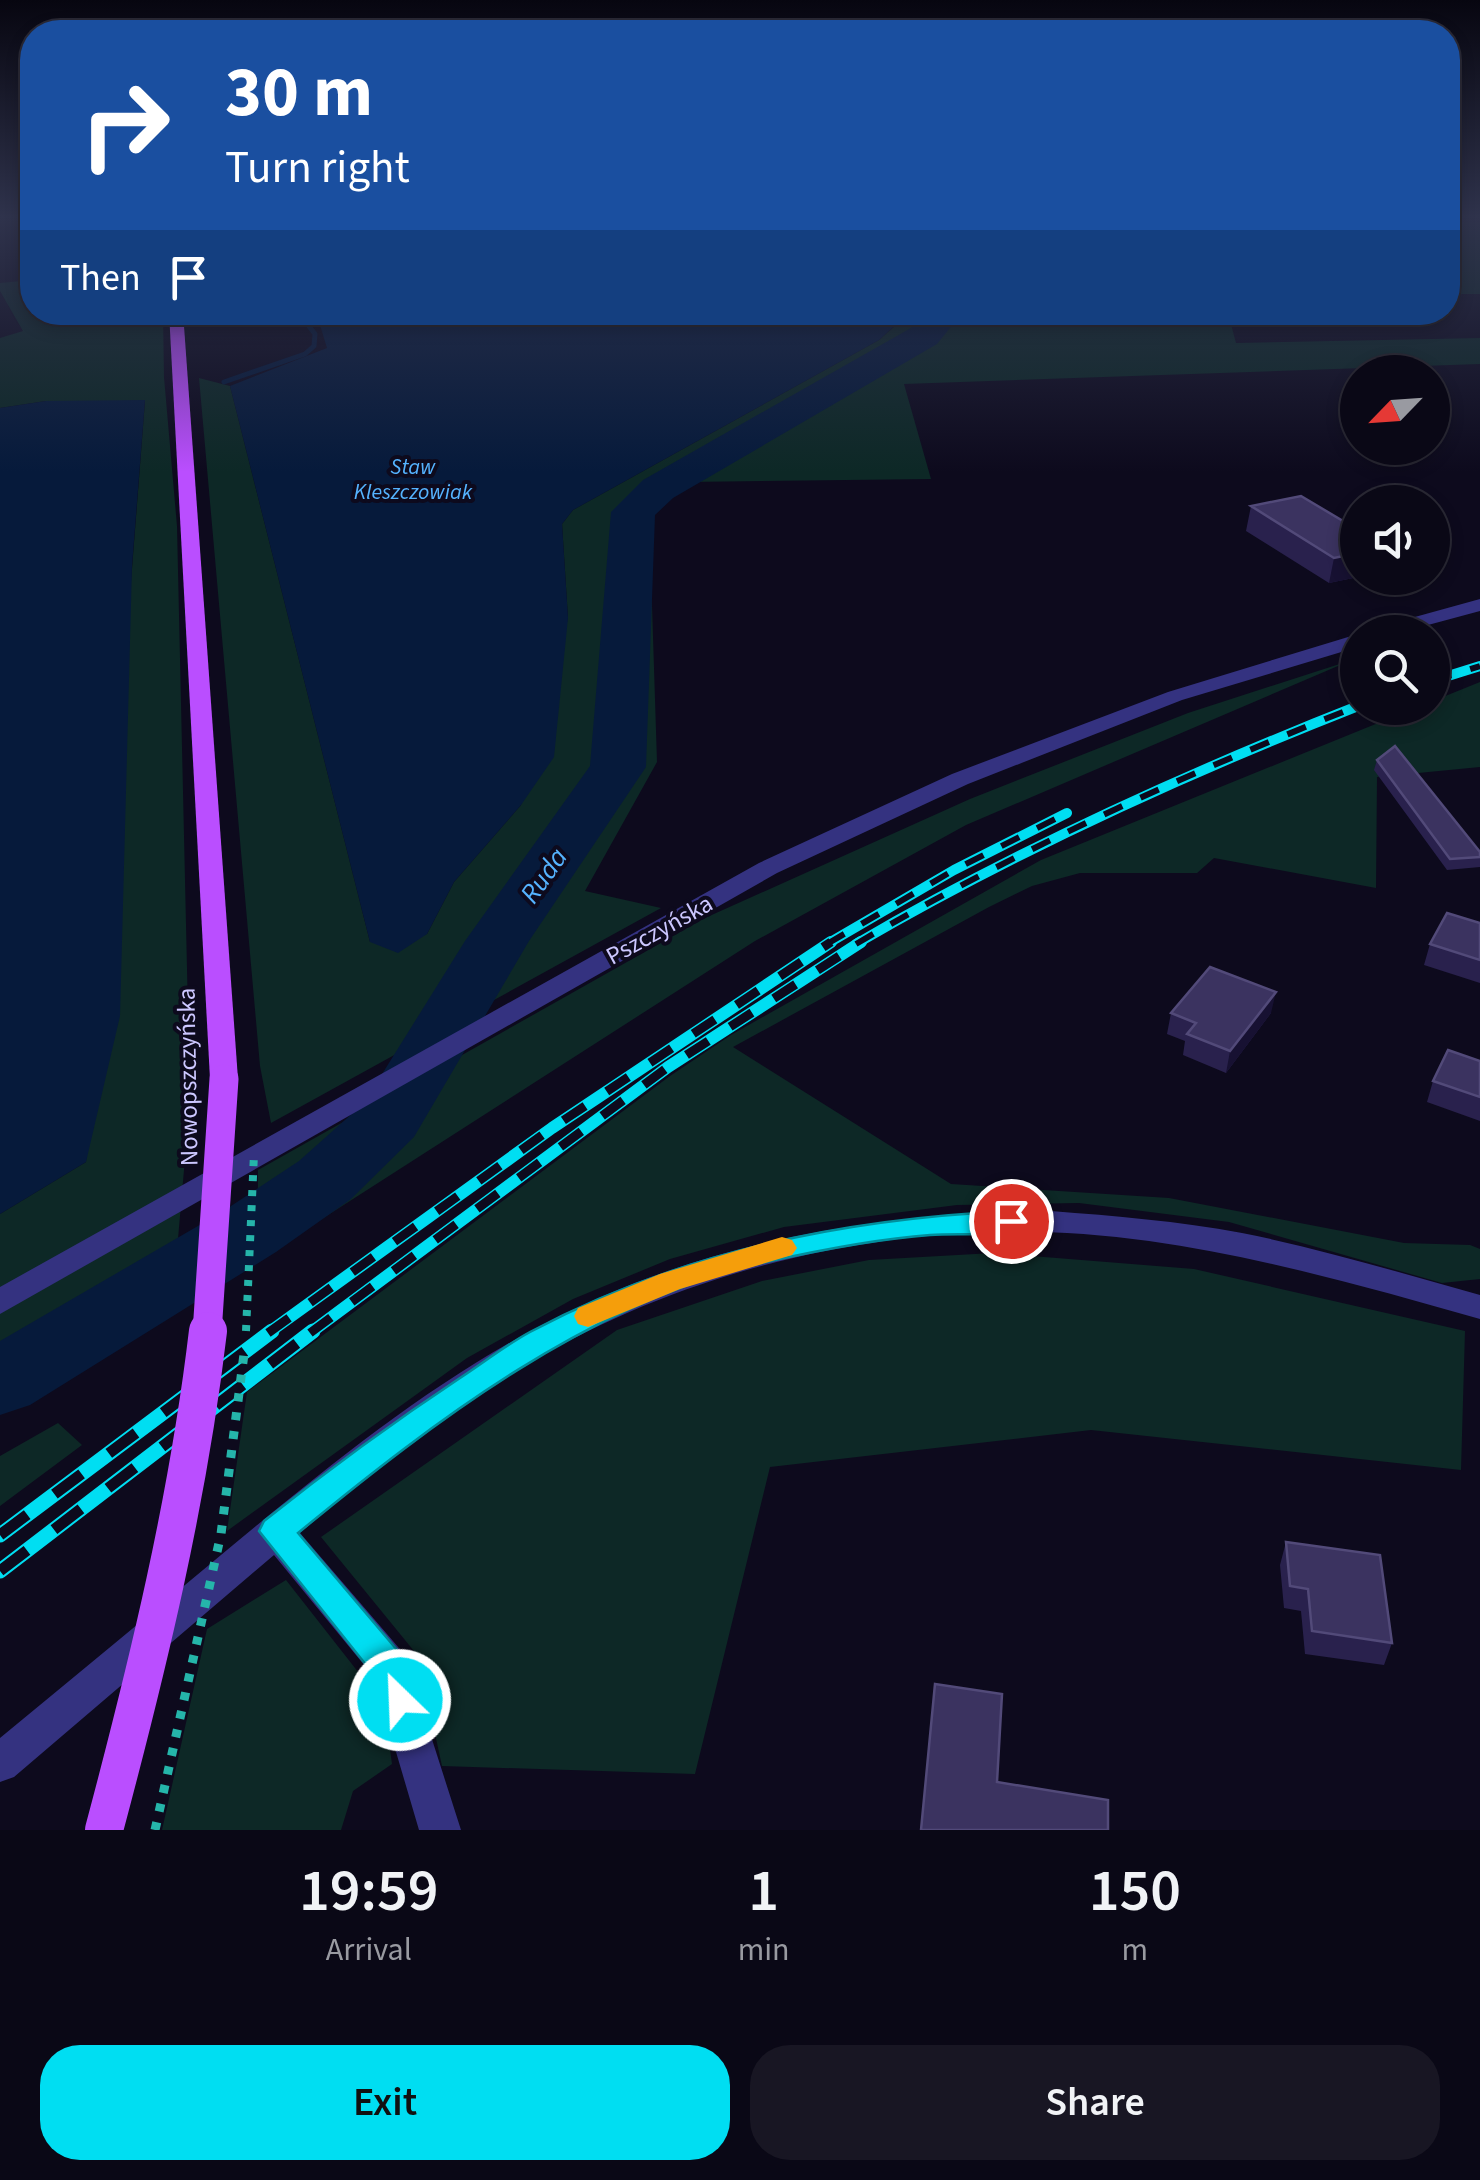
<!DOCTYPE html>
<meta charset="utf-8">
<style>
:root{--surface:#0a0816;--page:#181623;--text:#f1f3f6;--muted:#999aa1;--line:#2a2935;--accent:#00def2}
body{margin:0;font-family:"Source Sans 3",sans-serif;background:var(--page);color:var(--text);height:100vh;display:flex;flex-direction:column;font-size:38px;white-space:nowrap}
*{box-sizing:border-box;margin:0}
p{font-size:32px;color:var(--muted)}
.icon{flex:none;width:55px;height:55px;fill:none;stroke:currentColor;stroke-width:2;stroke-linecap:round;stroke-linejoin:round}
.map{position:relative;height:1830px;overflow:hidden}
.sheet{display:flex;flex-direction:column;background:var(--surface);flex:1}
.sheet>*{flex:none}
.hud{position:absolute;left:20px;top:20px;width:1440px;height:305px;border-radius:40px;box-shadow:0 5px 15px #0003,0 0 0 2px var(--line);background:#1a4fa0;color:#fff;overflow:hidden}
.needle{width:65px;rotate:245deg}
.fabs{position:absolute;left:1340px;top:355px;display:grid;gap:20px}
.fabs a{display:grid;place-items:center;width:110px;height:110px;border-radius:50%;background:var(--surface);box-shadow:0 5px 15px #0003,0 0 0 2px var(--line);font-size:50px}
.pin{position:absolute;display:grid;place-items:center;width:85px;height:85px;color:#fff;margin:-42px;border:5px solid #fff;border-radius:50%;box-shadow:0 2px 10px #0007}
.me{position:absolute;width:110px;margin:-55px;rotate:336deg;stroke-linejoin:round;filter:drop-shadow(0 0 8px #0008)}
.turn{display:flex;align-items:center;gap:35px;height:210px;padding:0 40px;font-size:45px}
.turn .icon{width:130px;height:130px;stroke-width:2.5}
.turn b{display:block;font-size:70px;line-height:85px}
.then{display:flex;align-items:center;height:95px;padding:0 40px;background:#0003;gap:20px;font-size:38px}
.eta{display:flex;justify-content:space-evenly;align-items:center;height:170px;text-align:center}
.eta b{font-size:60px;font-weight:600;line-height:70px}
.primary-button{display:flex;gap:20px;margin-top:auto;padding:20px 40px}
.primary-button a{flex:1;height:115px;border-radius:40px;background:var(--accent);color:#111;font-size:40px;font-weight:600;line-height:115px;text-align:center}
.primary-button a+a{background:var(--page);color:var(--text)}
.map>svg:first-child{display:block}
.green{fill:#0d2826}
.water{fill:#061a3b}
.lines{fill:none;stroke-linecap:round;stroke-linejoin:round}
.stream{stroke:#061a3b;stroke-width:5}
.river{fill:#061a3b;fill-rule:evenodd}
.minor{fill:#343280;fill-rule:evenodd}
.major{fill:#ba4eff;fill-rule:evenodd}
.rail-far2-casing{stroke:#00def2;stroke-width:10}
.rail-far1-casing{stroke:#00def2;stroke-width:12}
.rail-casing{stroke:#00def2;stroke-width:15}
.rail-far2{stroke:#0d0a1d;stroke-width:6;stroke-dasharray:20;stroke-linecap:butt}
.rail-far1{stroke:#0d0a1d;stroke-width:9;stroke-dasharray:26;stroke-linecap:butt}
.rail{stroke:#0d0a1d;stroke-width:11;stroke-dasharray:34;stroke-linecap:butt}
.path-bridge-far1{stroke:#25b5aa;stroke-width:8;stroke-dasharray:6 9;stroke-linecap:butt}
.path-bridge{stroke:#25b5aa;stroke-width:9;stroke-dasharray:8 11;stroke-linecap:butt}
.major-bridge-far1{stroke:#ba4eff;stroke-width:29}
.major-bridge{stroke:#ba4eff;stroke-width:38}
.wall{fill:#29214d}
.shaded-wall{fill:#171132}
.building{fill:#3b3360;stroke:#524a79;stroke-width:2.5}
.route{fill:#00def2;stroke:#00909d;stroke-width:2.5}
.slow{fill:#f59e0b}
.labels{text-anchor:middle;stroke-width:8;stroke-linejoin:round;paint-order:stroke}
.far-water-label{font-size:22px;font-style:italic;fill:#55b3ff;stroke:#0d0a1d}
.street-label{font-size:25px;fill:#ccc7ff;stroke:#0d0a1d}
.water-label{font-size:28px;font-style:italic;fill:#55b3ff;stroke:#0d0a1d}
</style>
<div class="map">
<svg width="1480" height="1830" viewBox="0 0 1480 1830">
<rect width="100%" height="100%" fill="#0d0a1d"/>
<!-- green -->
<path class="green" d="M 1448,222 L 1480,223 L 1480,294 L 1448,294 Z
M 32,280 L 32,312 L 163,313 L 164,377 L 177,526 L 190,1101 L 172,1308 L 0,1412 L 0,1214 L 86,1162 L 145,401 L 46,401 L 0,408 L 0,338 L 23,331 L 0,291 L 0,283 Z
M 902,313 L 1228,313 L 1236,343 L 1480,338 L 1480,364 L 904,384 L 931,479 L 685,482 L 649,511 L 657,762 L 585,891 L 661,908 L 271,1123 L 260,1066 L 199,378 L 230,386 L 370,942 L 427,934 L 454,882 L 521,805 L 568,618 L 562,524 L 573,510 L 879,340 L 904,318 Z
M 1352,660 L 966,825 L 755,941 L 258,1260 L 258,1170 L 705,918 L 970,799 L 1188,713 Z
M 1480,682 L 1480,767 L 1377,777 L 1376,888 L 1214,858 L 1197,873 L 1080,873 L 1032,886 L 989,907 L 733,1047 L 951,1184 L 1169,1198 L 1404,1243 L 1470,1245 L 1480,1249 L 1480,1279 L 1442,1283 L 1229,1222 L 1079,1203 L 957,1205 L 784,1227 L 670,1259 L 573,1299 L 467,1358 L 227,1531 L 247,1392 L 670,1076 L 731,1035 L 1041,860 L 1415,708 L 1432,708 L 1433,701 Z
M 993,1253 L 1194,1269 L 1465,1331 L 1461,1470 L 1091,1430 L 770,1467 L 695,1774 L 442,1766 L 418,1656 L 321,1537 L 617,1330 L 762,1281 L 869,1260 Z
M 58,1423 L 82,1445 L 0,1506 L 0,1456 Z
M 286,1580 L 384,1705 L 392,1764 L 353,1791 L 341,1830 L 162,1830 L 207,1629 Z"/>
<!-- water -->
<path class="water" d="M 902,313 L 904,317 L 879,340 L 573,510 L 562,524 L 568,618 L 554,757 L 521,805 L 454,882 L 427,934 L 398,953 L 370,942 L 230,386 L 327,348 L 320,325 L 331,313 Z
M 145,400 L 132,566 L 120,1016 L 86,1162 L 0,1214 L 0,408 L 46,401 Z"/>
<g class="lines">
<!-- stream -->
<path class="stream" d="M 224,382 L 305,354 L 314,346 L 315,334 L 305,321 L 306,312"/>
<!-- river -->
<path class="river" d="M 926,312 L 963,312 L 937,344 L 673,498 L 655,515 L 646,767 L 529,941 L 414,1137 L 351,1199 L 276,1252 L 30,1405 L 0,1415 L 0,1341 L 222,1212 L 299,1161 L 364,1103 L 465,941 L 590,766 L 611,512 L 643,480 L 911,328 Z"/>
<!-- minor -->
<path class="minor" d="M 1480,599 L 1480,611 L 1402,632 L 1372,632 L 1375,628 Z
M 1358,634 L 1358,647 L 1182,700 L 968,784 L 777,873 L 0,1314 L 0,1287 L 759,863 L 952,774 L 1168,692 Z
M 1051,1211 C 1115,1216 1178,1221 1242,1233 C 1322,1249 1401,1273 1480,1295 L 1480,1319 C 1371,1288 1262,1257 1149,1241 C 934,1210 703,1257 517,1370 C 440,1417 369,1474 300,1533 L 405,1655 L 461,1830 L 419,1830 L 374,1677 L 274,1555 L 14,1777 L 0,1782 L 0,1738 C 76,1675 152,1613 227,1550 C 337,1459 450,1366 581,1306 C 730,1237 888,1213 1051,1211 Z"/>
<!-- major -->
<path class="major" d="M 169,312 L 183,312 L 238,1079 L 234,1086 L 214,1086 L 210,1079 Z"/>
<defs>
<path id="rail-far2" d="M 1432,681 L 1480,666
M 827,944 L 954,870 L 1067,813
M 856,944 C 1017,850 1185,774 1358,706"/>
<path id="rail-far1" d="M 268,1333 L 552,1128 L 831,942
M 310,1333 L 668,1067 L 861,942"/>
<path id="rail" d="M 0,1535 L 272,1331
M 0,1571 L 313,1331"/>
</defs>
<!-- rail-far2 casing -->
<use href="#rail-far2" class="rail-far2-casing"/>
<!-- rail-far1 casing -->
<use href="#rail-far1" class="rail-far1-casing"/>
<!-- rail casing -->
<use href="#rail" class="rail-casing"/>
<!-- rail-far2 -->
<use href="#rail-far2" class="rail-far2"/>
<!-- rail-far1 -->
<use href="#rail-far1" class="rail-far1"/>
<!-- rail -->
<use href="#rail" class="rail"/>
<!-- path-bridge-far1 -->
<path class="path-bridge-far1" d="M 246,1331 L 254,1154"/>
<!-- path-bridge -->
<path class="path-bridge" d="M 155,1830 L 221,1534 L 244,1354"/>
<!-- major-bridge-far1 -->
<path class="major-bridge-far1" d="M 207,1333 L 224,1079"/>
<!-- major-bridge -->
<path class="major-bridge" d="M 104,1830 C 148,1665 188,1501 208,1331"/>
</g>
<!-- wall -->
<path class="wall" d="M 1251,506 L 1358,530 L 1358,577 L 1329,583 L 1246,531 Z
M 1377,760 L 1480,852 L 1480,867 L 1447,870 L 1374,770 Z
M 1480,923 L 1480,983 L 1424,965 L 1430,944 Z
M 1171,1013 L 1271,1013 L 1226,1073 L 1183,1055 L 1185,1041 L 1167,1034 Z
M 1480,1061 L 1480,1121 L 1427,1102 L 1433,1081 Z
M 1286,1542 L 1392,1643 L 1384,1665 L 1305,1654 L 1301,1611 L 1284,1608 L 1280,1565 Z"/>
<!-- shaded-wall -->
<path class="shaded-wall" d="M 1358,553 L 1358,577 L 1329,583 L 1334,558 Z
M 1276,992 L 1271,1013 L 1226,1073 L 1230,1051 Z"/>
<!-- building -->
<path class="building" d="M 1301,496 L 1358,530 L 1358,553 L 1334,558 L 1251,506 Z
M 1395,746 L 1480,852 L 1480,857 L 1450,859 L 1377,760 Z
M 1447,913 L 1480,923 L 1480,960 L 1430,944 Z
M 1210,967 L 1276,992 L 1230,1051 L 1187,1034 L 1196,1023 L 1171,1013 Z
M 1448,1050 L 1480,1061 L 1480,1097 L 1433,1081 Z
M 1286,1542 L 1380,1555 L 1392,1643 L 1312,1631 L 1308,1589 L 1290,1586 Z
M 935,1684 L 1002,1694 L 997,1782 L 1108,1800 L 1108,1830 L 921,1830 Z"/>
<!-- sky -->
<linearGradient id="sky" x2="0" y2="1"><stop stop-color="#070610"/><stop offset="0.46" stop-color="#2f334c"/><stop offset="1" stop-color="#2f334c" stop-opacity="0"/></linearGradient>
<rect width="1480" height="472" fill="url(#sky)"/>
<!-- route -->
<path class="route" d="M 1011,1211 L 1021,1214 L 1025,1221 L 1021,1228 C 993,1237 960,1233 930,1235 C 875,1239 820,1250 766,1262 C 591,1301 434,1421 298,1533 L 403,1657 L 418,1700 L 413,1712 L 400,1717 L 388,1712 L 375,1676 L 259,1531 L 264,1521 C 328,1470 392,1423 460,1378 C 483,1363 506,1345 530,1332 C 680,1252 843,1219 1011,1211 Z"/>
<!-- slow -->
<path class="slow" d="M 782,1237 L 792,1240 L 797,1248 L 792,1255 L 680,1289 L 588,1327 L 578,1324 L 574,1316 L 578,1308 L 660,1274 Z"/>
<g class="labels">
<!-- far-water labels -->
<g class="far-water-label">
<text x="413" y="474">Staw<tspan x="413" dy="25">Kleszczowiak</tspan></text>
</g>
<!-- street labels -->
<g class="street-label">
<text transform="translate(659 929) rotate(-29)" y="9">Pszczyńska</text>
<text transform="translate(187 1077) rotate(-91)" y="9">Nowopszczyńska</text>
</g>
<!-- water labels -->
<g class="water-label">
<text transform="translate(543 875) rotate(-55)" y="10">Ruda</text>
</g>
</g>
</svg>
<div class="fabs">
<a><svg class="needle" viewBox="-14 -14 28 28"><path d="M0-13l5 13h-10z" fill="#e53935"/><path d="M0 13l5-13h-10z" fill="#999aa1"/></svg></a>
<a><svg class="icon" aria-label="sound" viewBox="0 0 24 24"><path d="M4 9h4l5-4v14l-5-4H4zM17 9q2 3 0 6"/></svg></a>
<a><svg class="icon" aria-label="search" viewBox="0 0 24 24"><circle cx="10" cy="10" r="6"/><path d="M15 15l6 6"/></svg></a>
</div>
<div class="pin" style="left:1011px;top:1221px;background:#d93025"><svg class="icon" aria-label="arrive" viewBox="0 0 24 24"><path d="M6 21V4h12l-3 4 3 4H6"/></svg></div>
<svg class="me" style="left:400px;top:1700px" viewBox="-20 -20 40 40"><circle r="17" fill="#00def2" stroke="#fff" stroke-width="3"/><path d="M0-11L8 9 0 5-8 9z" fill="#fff"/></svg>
<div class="hud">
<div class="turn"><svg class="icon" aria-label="right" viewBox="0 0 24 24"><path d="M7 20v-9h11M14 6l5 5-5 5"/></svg><div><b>30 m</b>Turn right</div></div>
<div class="then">Then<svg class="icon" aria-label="arrive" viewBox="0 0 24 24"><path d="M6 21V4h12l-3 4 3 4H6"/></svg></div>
</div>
</div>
<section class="sheet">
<div class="eta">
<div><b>19:59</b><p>Arrival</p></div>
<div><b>1</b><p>min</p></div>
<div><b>150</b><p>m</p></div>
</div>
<div class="primary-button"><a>Exit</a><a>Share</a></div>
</section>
